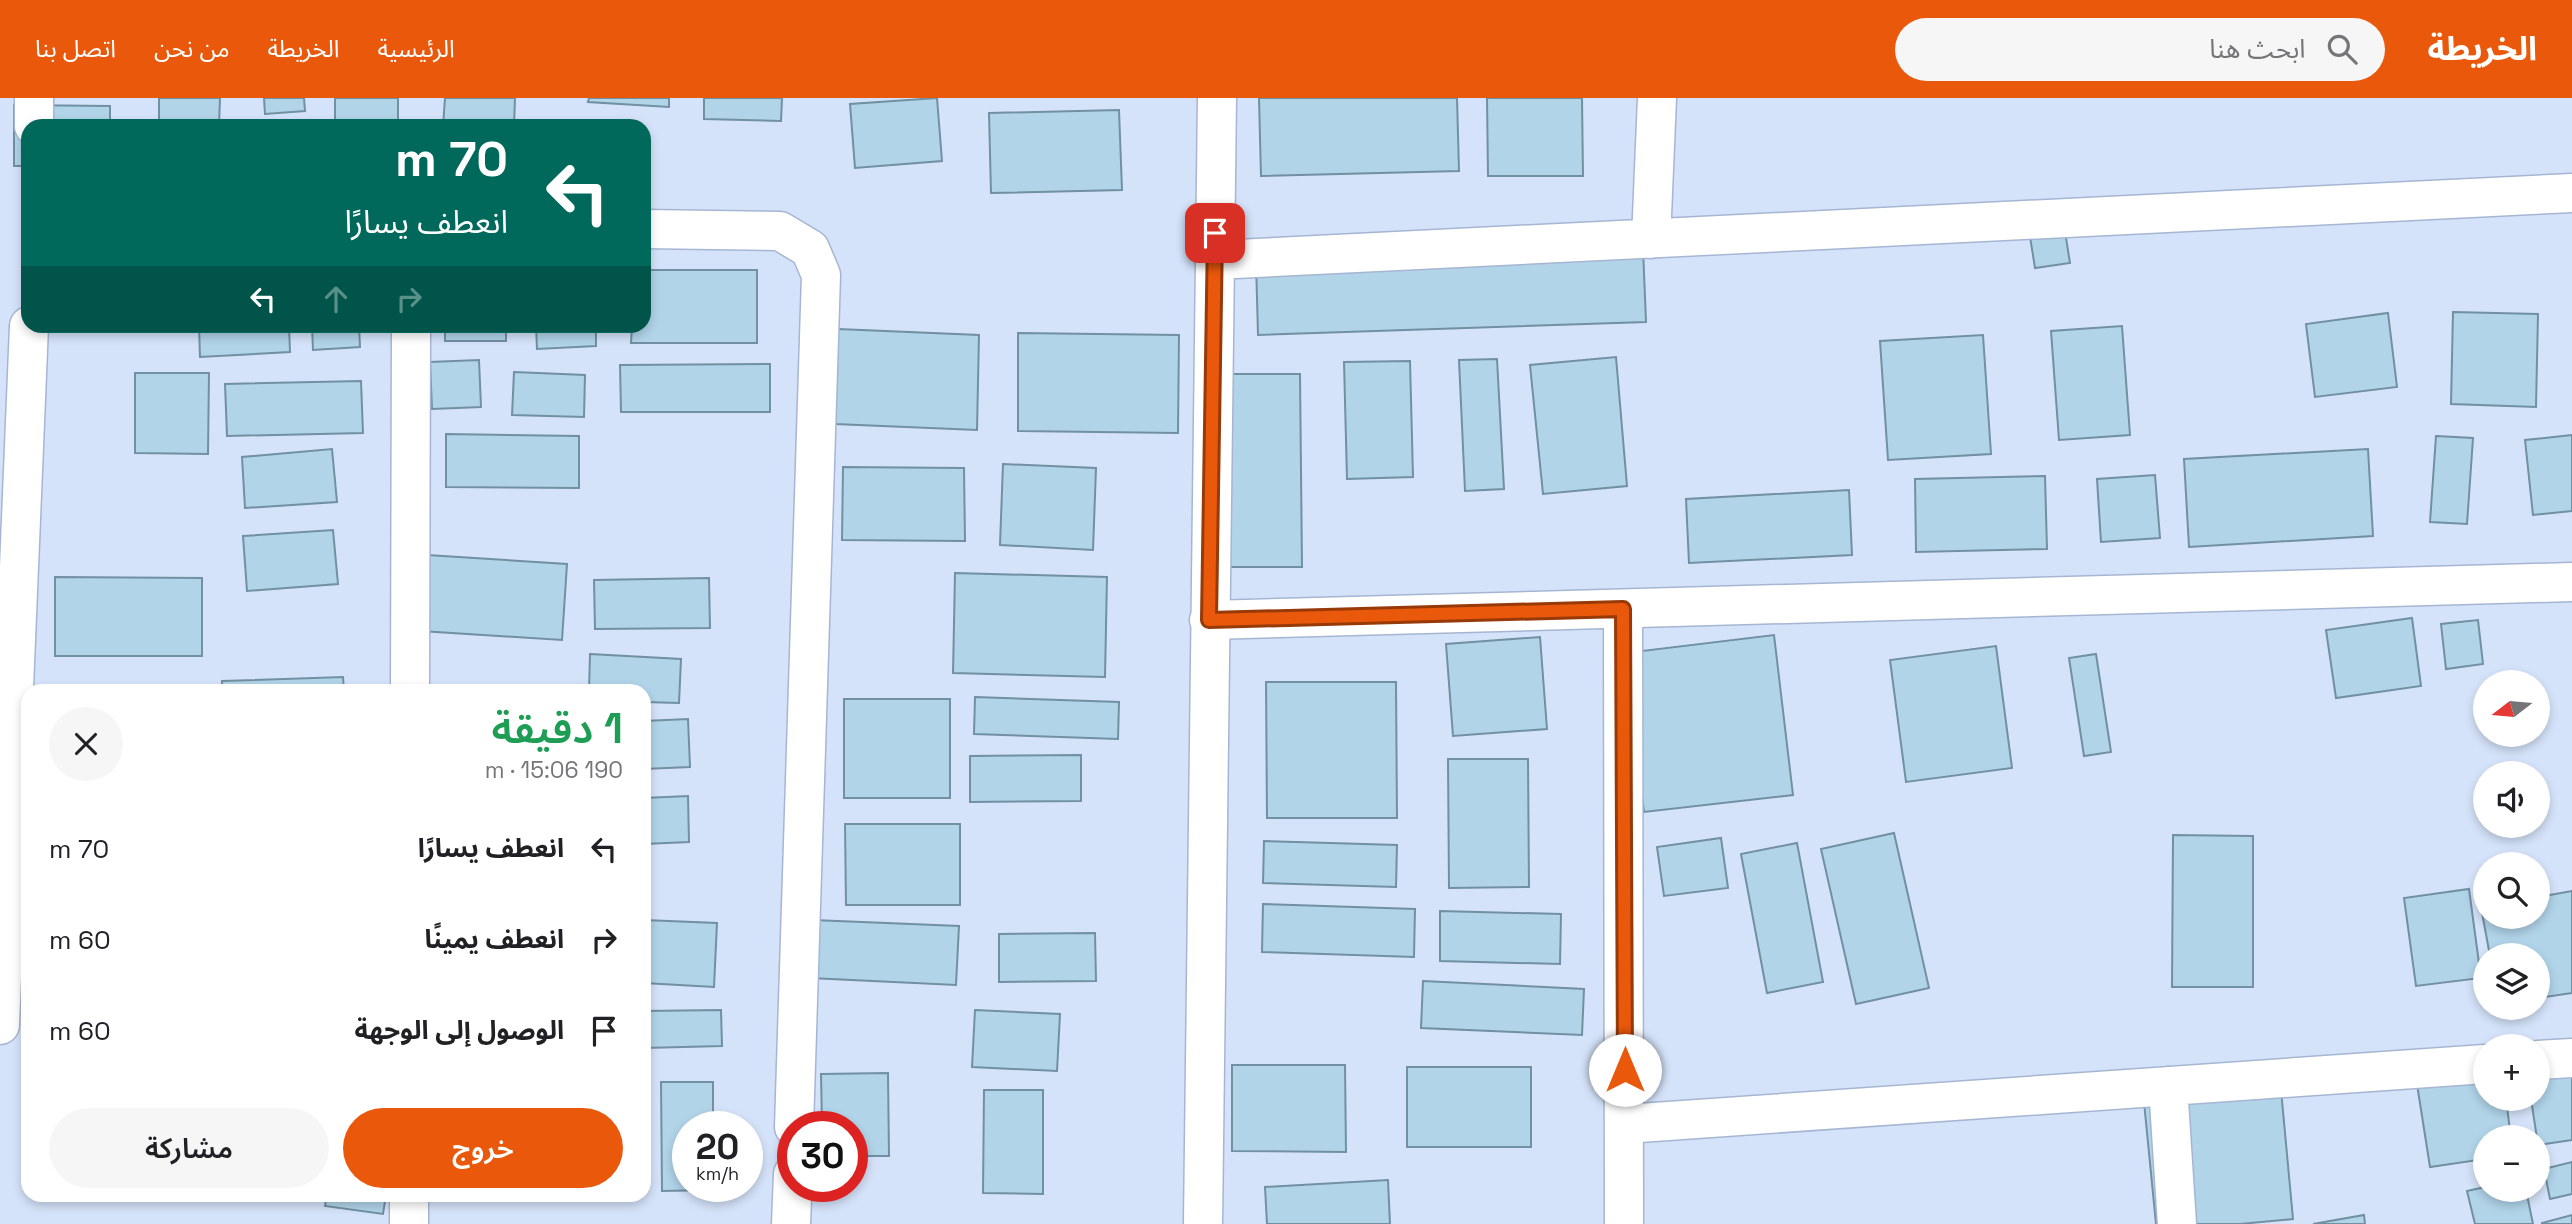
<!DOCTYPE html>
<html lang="ar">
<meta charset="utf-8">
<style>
:root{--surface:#fff;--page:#f6f6f6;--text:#202124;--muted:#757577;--accent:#ea580c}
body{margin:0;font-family:"Space Grotesk","Noto Sans Arabic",sans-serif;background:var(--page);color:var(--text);direction:rtl;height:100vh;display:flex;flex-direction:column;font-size:26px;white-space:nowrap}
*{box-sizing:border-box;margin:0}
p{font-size:23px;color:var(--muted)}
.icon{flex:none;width:38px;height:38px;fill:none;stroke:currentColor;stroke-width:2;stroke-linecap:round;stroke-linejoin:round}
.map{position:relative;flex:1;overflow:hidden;direction:ltr}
.sheet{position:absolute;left:21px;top:586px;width:630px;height:518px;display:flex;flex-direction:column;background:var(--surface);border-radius:21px;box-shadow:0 4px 10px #0003;direction:rtl}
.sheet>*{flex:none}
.guide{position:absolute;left:21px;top:21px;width:630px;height:214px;border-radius:21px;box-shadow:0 4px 10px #0003;direction:rtl;background:#00695c;color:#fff;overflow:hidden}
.needle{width:46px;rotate:254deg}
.fabs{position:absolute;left:2473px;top:572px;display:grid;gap:14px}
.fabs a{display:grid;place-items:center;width:77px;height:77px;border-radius:50%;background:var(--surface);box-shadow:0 4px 10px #0003;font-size:35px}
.speed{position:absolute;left:672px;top:1013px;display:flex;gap:14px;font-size:35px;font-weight:700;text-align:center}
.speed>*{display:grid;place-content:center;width:91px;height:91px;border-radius:50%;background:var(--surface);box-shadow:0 4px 10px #0003;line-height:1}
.speed small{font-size:18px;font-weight:400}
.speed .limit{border:10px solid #d22;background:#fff;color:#111}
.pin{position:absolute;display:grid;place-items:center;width:60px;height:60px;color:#fff;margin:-30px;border-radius:14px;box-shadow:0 4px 10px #0006}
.me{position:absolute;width:77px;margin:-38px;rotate:0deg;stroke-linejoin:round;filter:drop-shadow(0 0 5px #0008)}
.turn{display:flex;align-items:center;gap:24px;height:147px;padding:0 28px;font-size:32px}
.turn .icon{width:91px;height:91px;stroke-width:2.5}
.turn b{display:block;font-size:49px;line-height:60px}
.lanes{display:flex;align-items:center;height:66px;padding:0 28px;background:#0003;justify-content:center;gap:35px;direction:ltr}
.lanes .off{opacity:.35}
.round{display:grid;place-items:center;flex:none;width:74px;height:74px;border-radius:37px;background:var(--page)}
.head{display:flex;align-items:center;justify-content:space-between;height:119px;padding:0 28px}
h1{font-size:42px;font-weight:600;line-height:52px;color:#1e9e55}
.cta{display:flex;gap:14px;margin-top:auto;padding:14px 28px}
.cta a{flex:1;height:80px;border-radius:42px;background:var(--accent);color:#fff;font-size:28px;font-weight:600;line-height:80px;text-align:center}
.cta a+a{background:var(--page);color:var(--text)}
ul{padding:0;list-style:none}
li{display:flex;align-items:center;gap:21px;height:91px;padding:0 28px}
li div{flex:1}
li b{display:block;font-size:26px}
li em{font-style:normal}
header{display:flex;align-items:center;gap:42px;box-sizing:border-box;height:98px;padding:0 35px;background:var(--accent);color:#fff}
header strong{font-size:33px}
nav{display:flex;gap:38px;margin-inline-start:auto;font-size:24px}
.search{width:490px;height:63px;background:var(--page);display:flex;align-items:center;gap:18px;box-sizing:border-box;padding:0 24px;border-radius:38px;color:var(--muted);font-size:26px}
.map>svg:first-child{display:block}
.building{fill:#b1d4e9;stroke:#7190a2;stroke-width:2}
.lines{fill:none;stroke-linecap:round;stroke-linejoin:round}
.minor-casing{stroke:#a6b6d2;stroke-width:41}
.minor{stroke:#fff;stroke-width:38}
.route-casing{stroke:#983908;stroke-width:18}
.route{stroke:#ea580c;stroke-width:12}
</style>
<header>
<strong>الخريطة</strong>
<div class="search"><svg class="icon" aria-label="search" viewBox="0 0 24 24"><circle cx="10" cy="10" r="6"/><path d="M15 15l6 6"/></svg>ابحث هنا</div>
<nav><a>الرئيسية</a><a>الخريطة</a><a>من نحن</a><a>اتصل بنا</a></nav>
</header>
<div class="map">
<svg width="2572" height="1126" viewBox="0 0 2572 1126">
<rect width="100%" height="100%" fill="#d5e3fa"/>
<!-- building -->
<path class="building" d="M 159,0 L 220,0 L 219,28 L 159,28 Z
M 264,0 L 304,0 L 305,13 L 265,16 Z
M 335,0 L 398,0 L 398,28 L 335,28 Z
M 445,0 L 515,0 L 514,28 L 443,28 Z
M 589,0 L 669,0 L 669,9 L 588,4 Z
M 704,0 L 782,0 L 781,23 L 704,21 Z
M 937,0 L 942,63 L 855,70 L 850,6 Z
M 1259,0 L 1457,0 L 1459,73 L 1261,78 Z
M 1487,0 L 1582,0 L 1583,78 L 1488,78 Z
M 14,7 L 110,8 L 110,28 L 28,28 L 28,68 L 14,68 Z
M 1119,12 L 1122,92 L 991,95 L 989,15 Z
M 2063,121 L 2070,165 L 2035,170 L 2028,126 Z
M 1643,150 L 1646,224 L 1258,237 L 1256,163 Z
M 644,172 L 757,172 L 757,245 L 631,245 L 632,228 L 644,228 Z
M 2453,214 L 2538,216 L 2536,309 L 2451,306 Z
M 2388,215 L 2397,289 L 2315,299 L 2306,226 Z
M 199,228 L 289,228 L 290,254 L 200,259 Z
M 312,228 L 359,228 L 360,249 L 313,252 Z
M 445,228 L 506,228 L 506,243 L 445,243 Z
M 536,228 L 596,228 L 596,248 L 537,251 Z
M 2122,228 L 2130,337 L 2059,342 L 2051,233 Z
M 838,231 L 979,237 L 977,332 L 835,326 Z
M 1018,235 L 1179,237 L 1178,335 L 1018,333 Z
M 1983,237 L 1991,356 L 1888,362 L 1880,243 Z
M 1616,259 L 1627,388 L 1543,396 L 1530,267 Z
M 1497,261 L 1504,391 L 1465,393 L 1459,262 Z
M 479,262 L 481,309 L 432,311 L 430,264 Z
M 1410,263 L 1413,379 L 1347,381 L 1344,264 Z
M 770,266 L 770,314 L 621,314 L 620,267 Z
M 514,274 L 585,277 L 584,319 L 512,317 Z
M 135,275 L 209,275 L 208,356 L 135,355 Z
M 1226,276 L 1300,276 L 1302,469 L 1228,469 Z
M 361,283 L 363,335 L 227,338 L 225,286 Z
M 446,336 L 579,338 L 579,390 L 446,389 Z
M 2572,337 L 2572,413 L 2533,417 L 2525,342 Z
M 2436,338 L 2473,340 L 2467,426 L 2430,424 Z
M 332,351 L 337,404 L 245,410 L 242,359 Z
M 2368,351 L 2373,438 L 2189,449 L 2184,361 Z
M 1003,366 L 1096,370 L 1093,452 L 1000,447 Z
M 843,369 L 964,370 L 965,443 L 842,442 Z
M 2155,377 L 2160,440 L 2101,444 L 2097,381 Z
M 2045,378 L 2047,451 L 1916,454 L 1915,381 Z
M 1849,392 L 1852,457 L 1689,465 L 1686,401 Z
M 333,432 L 338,486 L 247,493 L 243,438 Z
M 427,457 L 567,466 L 562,542 L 421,533 Z
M 955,475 L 1107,479 L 1105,579 L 953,575 Z
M 55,479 L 202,480 L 202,558 L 55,558 Z
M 709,480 L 710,530 L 595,531 L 594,482 Z
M 2412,520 L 2421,588 L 2336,600 L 2326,532 Z
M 2478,522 L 2483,566 L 2446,571 L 2441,526 Z
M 1774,537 L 1793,697 L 1644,714 L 1625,555 Z
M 1540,539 L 1547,631 L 1453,638 L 1446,546 Z
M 1996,548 L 2012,670 L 1906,684 L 1890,562 Z
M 590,556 L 681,561 L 679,605 L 644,604 L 644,593 L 589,593 Z
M 2096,556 L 2111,654 L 2084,658 L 2069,560 Z
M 343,579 L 344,593 L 222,593 L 222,583 Z
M 1266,584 L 1396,584 L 1397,720 L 1267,720 Z
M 975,599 L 1119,604 L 1118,641 L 974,636 Z
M 844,601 L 950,601 L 950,700 L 844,700 Z
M 688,621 L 690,669 L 644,671 L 644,623 Z
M 1081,657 L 1081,703 L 970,704 L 970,658 Z
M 1448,661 L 1528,661 L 1529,789 L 1449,790 Z
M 688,698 L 689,744 L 644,746 L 644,700 Z
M 845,726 L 960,726 L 960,807 L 846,807 Z
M 1894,735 L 1929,890 L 1856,906 L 1821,751 Z
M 2173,737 L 2253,738 L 2253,889 L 2172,889 Z
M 1721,740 L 1728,790 L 1664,798 L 1657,749 Z
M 1264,743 L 1397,747 L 1396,789 L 1263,785 Z
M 1797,745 L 1823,884 L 1767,895 L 1741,756 Z
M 2469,791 L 2481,880 L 2416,888 L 2404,800 Z
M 2572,793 L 2572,895 L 2538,900 L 2538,858 L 2490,858 L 2481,809 L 2485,808 L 2485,819 L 2538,819 L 2538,799 Z
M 1263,806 L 1415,811 L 1414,859 L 1262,854 Z
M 1440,813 L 1561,816 L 1560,866 L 1440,863 Z
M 644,822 L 717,825 L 714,889 L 644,885 Z
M 813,822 L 959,828 L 956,887 L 810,880 Z
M 1095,835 L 1096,883 L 999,884 L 999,836 Z
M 1423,883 L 1584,891 L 1582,937 L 1421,930 Z
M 721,912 L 722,948 L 644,950 L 644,913 Z
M 975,912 L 1060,916 L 1057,973 L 972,969 Z
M 2485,956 L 2485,1001 L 2506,1001 L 2511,1040 L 2485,1040 L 2485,1061 L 2430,1069 L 2414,967 Z
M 2572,957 L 2572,1042 L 2538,1047 L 2531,1001 L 2538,1001 L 2538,963 Z
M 1232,967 L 1345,967 L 1346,1054 L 1232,1053 Z
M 1407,969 L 1531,969 L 1531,1049 L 1407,1049 Z
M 888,975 L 889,1058 L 852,1058 L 852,1029 L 822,1029 L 821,976 Z
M 2280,981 L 2293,1121 L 2240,1126 L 2156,1126 L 2143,994 Z
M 661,984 L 713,984 L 713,1029 L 688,1029 L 688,1088 L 714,1088 L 714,1092 L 662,1093 Z
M 984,992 L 1043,992 L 1043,1096 L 983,1095 Z
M 2572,1064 L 2572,1096 L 2550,1101 L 2544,1071 Z
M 1388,1082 L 1390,1126 L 1267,1126 L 1265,1089 Z
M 2485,1089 L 2485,1092 L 2526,1092 L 2533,1126 L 2475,1126 L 2467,1093 Z
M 327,1097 L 386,1097 L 383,1116 L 325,1108 Z
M 2364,1117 L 2365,1126 L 2313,1126 Z
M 2572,1117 L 2572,1126 L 2542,1126 L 2542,1125 Z"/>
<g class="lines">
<defs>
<path id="minor" d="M 34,28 L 34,0
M 644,131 L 780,133 L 810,151 L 821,177 L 794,1029
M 1651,141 L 1657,0
M 1215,162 L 2572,95
M 1623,511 L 1624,1126
M 1209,522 L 2572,484
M 410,593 L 411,228
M 0,927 L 29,228
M 2538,962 L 2572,960
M 2168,988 L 2177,1126
M 1625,1026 L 2485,966
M 409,1126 L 409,1097
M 791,1126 L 793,1076
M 1203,1126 L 1217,0"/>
</defs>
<!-- minor casing -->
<use href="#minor" class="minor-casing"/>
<!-- minor -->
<use href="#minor" class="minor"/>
</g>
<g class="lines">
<defs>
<path id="route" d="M 1215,135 L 1209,522 L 1623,511 L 1625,972"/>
</defs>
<!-- route casing -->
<use href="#route" class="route-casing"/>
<!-- route -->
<use href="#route" class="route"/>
</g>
</svg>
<div class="fabs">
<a><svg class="needle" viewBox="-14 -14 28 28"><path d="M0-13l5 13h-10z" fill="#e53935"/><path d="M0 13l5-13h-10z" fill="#757577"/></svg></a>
<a><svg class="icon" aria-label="sound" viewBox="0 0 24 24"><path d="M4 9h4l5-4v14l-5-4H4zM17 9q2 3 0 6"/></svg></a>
<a><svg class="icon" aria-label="search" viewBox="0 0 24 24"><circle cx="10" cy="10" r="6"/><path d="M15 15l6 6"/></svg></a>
<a><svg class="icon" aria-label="layers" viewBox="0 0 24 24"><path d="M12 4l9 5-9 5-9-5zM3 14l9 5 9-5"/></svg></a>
<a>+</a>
<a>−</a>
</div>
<div class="speed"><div>20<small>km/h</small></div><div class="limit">30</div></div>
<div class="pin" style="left:1215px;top:135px;background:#d93025"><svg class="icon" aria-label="arrive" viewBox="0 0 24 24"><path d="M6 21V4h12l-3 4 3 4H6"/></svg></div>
<svg class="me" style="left:1625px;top:972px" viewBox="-20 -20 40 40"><circle r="19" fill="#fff"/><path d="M0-13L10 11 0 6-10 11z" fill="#ea580c"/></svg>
<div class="guide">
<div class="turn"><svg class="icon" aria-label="left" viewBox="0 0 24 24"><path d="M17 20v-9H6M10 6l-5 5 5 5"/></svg><div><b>70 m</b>انعطف يسارًا</div></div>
<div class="lanes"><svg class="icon" aria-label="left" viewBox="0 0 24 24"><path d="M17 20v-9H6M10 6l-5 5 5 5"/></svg><svg class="icon off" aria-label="ahead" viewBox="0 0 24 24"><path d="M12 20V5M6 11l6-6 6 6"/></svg><svg class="icon off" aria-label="right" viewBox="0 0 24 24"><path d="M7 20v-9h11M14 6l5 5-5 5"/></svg></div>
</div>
<section class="sheet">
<div class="head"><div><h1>1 دقيقة</h1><p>190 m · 15:06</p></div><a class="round"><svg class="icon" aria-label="close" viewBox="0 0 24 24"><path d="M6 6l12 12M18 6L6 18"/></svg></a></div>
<ul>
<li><svg class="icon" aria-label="left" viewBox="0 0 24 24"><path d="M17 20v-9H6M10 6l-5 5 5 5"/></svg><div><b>انعطف يسارًا</b></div><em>70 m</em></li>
<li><svg class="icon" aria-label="right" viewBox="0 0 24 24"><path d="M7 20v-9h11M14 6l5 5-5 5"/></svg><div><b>انعطف يمينًا</b></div><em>60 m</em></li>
<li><svg class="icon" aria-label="arrive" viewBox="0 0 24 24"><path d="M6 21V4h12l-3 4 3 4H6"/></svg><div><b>الوصول إلى الوجهة</b></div><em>60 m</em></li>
</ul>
<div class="cta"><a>خروج</a><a>مشاركة</a></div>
</section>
</div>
